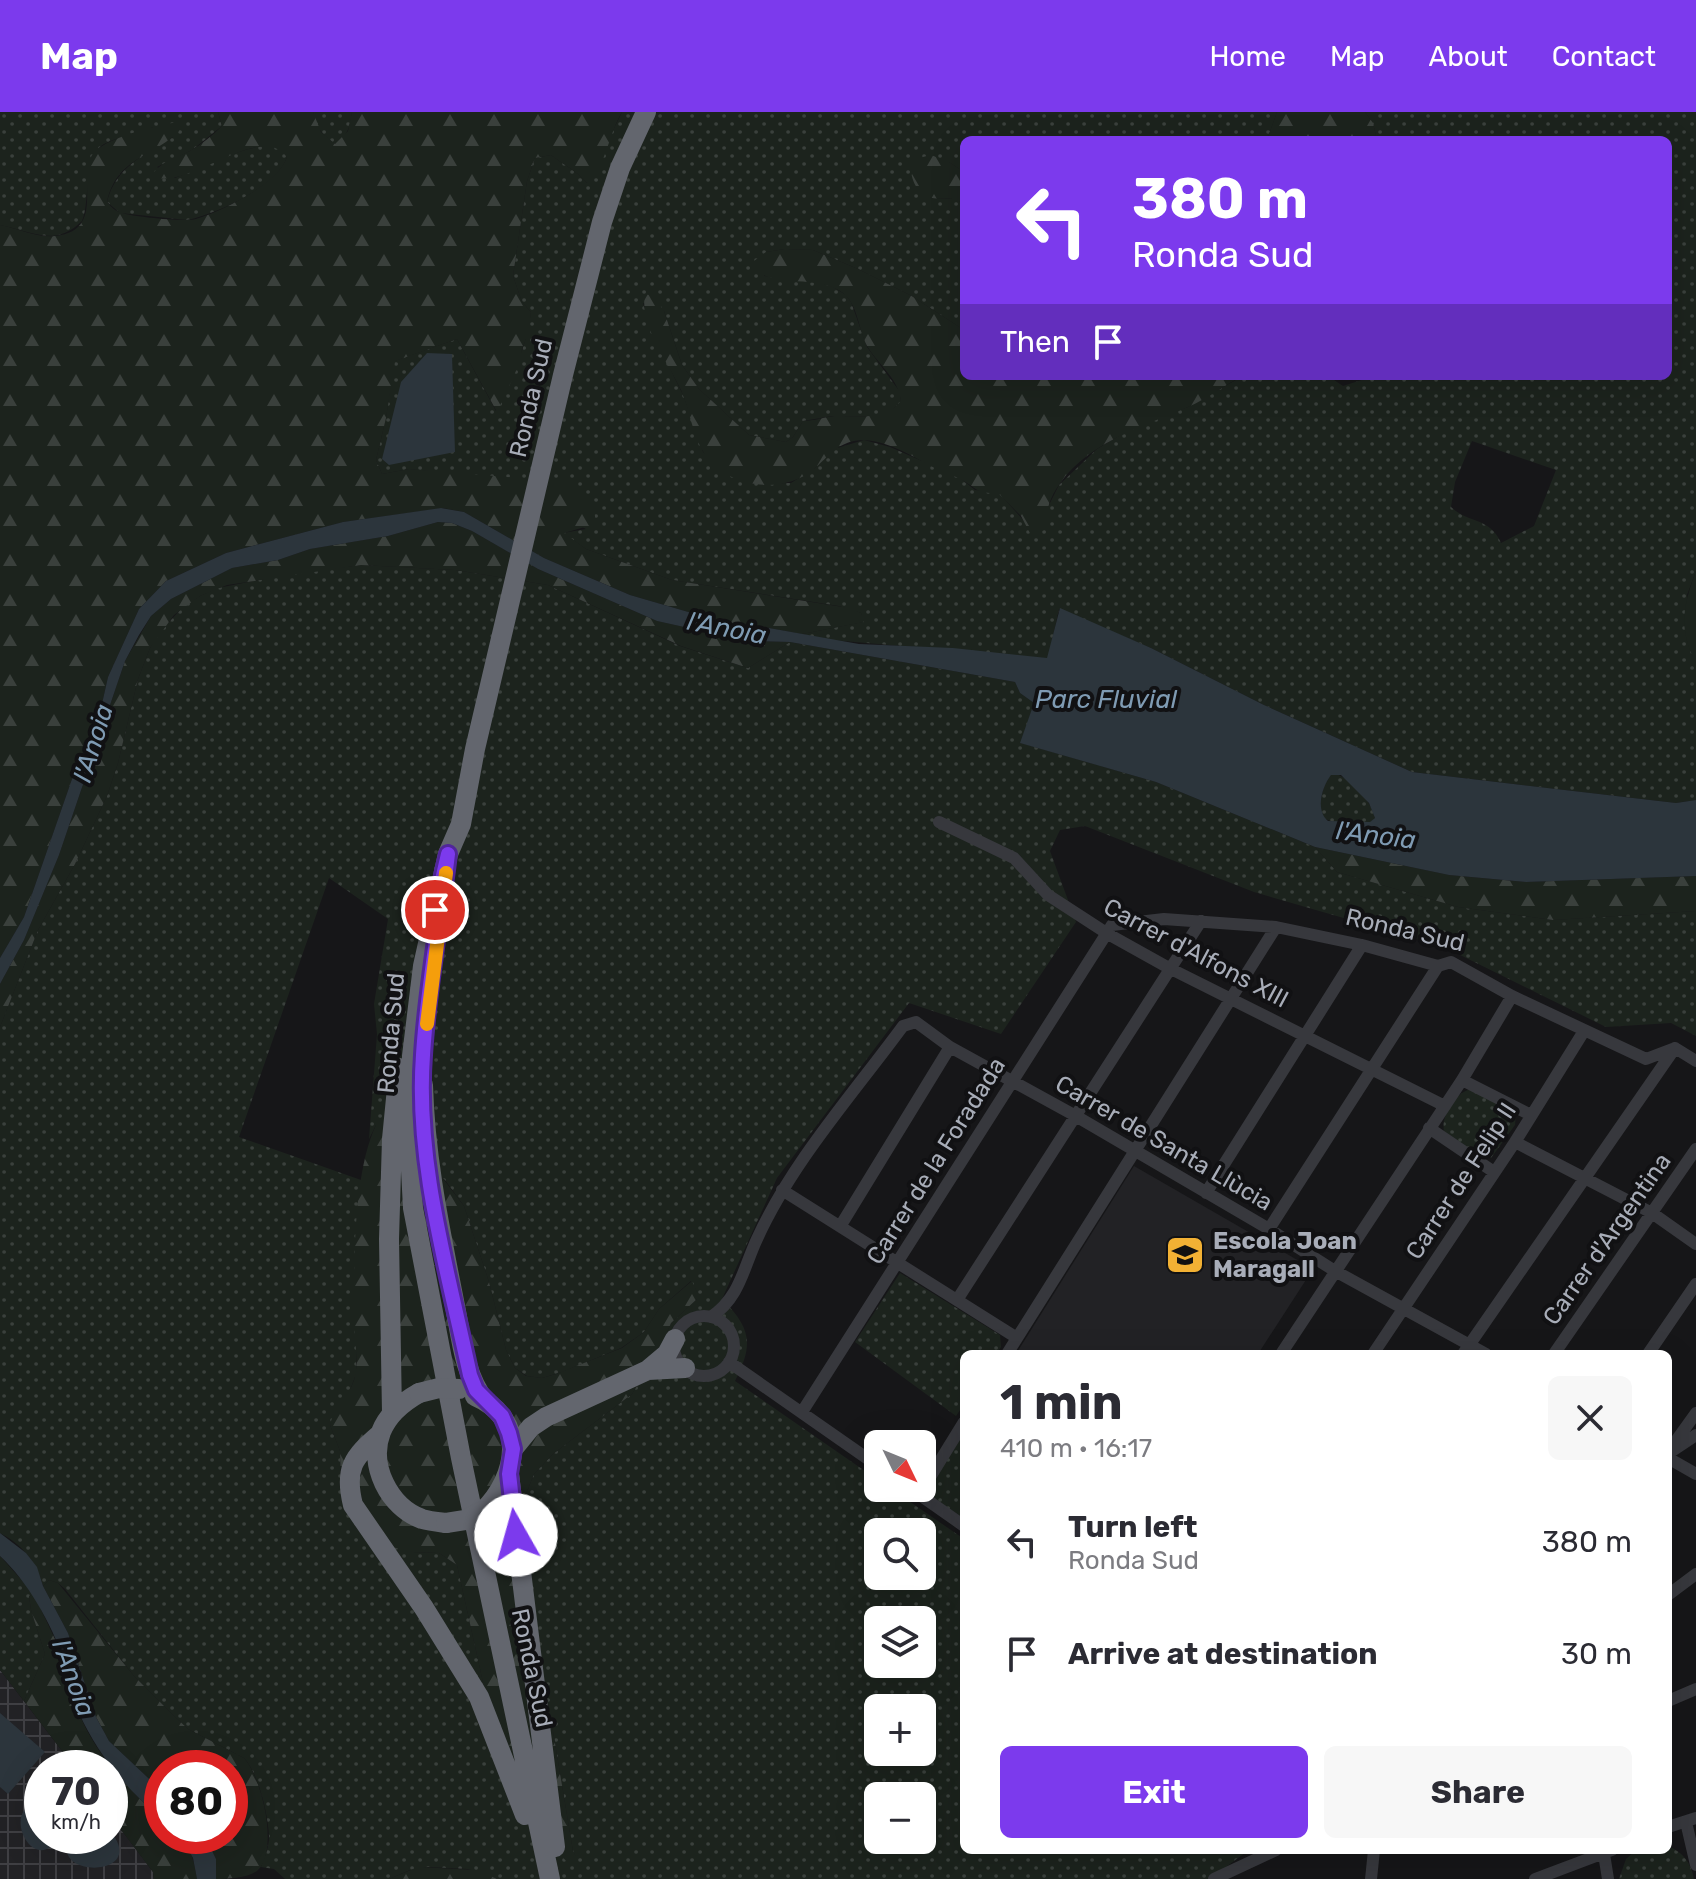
<!DOCTYPE html>
<meta charset="utf-8">
<style>
:root{--surface:#fff;--page:#f7f7f7;--text:#2b2b33;--muted:#7c7c81;--accent:#7c3aed}
body{margin:0;font-family:Rubik,sans-serif;background:var(--page);color:var(--text);height:100vh;display:flex;flex-direction:column;font-size:30px;white-space:nowrap}
*{box-sizing:border-box;margin:0}
p{font-size:26px;color:var(--muted)}
.icon{flex:none;width:44px;height:44px;fill:none;stroke:currentColor;stroke-width:2;stroke-linecap:round;stroke-linejoin:round}
.map{position:relative;flex:1;overflow:hidden}
.sheet{position:absolute;left:960px;top:1238px;width:712px;height:504px;display:flex;flex-direction:column;background:var(--surface);border-radius:12px;box-shadow:0 8px 32px #0002}
.sheet>*{flex:none}
.top-card{position:absolute;left:960px;top:24px;width:712px;height:244px;border-radius:12px;box-shadow:0 8px 32px #0002;background:#7c3aed;color:#fff;overflow:hidden}
.needle{width:52px;rotate:133deg}
.fabs{position:absolute;left:864px;top:1318px;display:grid;gap:16px}
.fabs a{display:grid;place-items:center;width:72px;height:72px;border-radius:12px;background:var(--surface);box-shadow:0 8px 32px #0002;font-size:40px}
.speed{position:absolute;left:24px;top:1638px;display:flex;gap:16px;font-size:40px;font-weight:700;text-align:center}
.speed>*{display:grid;place-content:center;width:104px;height:104px;border-radius:50%;background:var(--surface);box-shadow:0 8px 32px #0002;line-height:1}
.speed small{font-size:20px;font-weight:400}
.speed .limit{border:12px solid #d22;background:#fff;color:#111}
.pin{position:absolute;display:grid;place-items:center;width:68px;height:68px;color:#fff;margin:-34px;border:4px solid #fff;border-radius:50%;box-shadow:0 2px 8px #0007}
.me{position:absolute;width:88px;margin:-44px;rotate:353deg;stroke-linejoin:round;filter:drop-shadow(0 0 6px #0008)}
.turn{display:flex;align-items:center;gap:28px;height:168px;padding:0 40px;font-size:36px}
.turn .icon{width:104px;height:104px;stroke-width:2.5}
.turn b{display:block;font-size:56px;line-height:68px}
.then{display:flex;align-items:center;height:76px;padding:0 40px;background:#0003;gap:16px;font-size:30px}
.round{display:grid;place-items:center;flex:none;width:84px;height:84px;border-radius:12px;background:var(--page)}
.overview{display:flex;align-items:center;justify-content:space-between;height:136px;padding:0 40px}
h1{font-size:48px;font-weight:700;line-height:60px}
.button{display:flex;gap:16px;margin-top:auto;padding:16px 40px}
.button a{flex:1;height:92px;border-radius:12px;background:var(--accent);color:#fff;font-size:32px;font-weight:700;line-height:92px;text-align:center}
.button a+a{background:var(--page);color:var(--text)}
ul{padding:0;list-style:none}
li{display:flex;align-items:center;gap:24px;height:112px;padding:0 40px}
li div{flex:1}
li b{display:block;font-size:30px}
li em{font-style:normal}
header{display:flex;align-items:center;gap:48px;box-sizing:border-box;height:112px;padding:0 40px;background:var(--accent);color:#fff}
header strong{font-size:38px}
nav{display:flex;gap:44px;margin-inline-start:auto;font-size:28px}
.map>svg:first-child{display:block}
.built{fill:#222225}
.industrial{fill:url(#industrial-grid)}
.green{fill:url(#green-dots);fill-rule:evenodd}
.forest{fill:url(#forest-firs)}
.pitch{fill:#1c231d}
.water{fill:#2c353c;fill-rule:evenodd}
.lines{fill:none;stroke-linecap:round;stroke-linejoin:round}
.minor{stroke:#37383d;stroke-width:12}
.highway{stroke:#63666e;stroke-width:20}
.highway-bridge{stroke:#63666e;stroke-width:20}
.route-casing{stroke:#51269a;stroke-width:20}
.route{stroke:#7c3aed;stroke-width:14}
.slow{stroke:#f59e0b;stroke-width:14}
.labels{text-anchor:middle;stroke-width:8;stroke-linejoin:round;paint-order:stroke}
.street-label{font-size:24px;fill:#a8adb8;stroke:#111113}
.poi-label{font-size:24px;font-weight:bold;fill:#a8adb8;stroke:#111113;text-anchor:start}
.water-label{font-size:26px;font-style:italic;fill:#7f9bb3;stroke:#111113}
</style>
<header>
<strong>Map</strong>
<nav><a>Home</a><a>Map</a><a>About</a><a>Contact</a></nav>
</header>
<div class="map">
<svg width="1696" height="1767" viewBox="0 0 1696 1767">
<defs>
<pattern id="industrial-grid" width="8" height="8" patternUnits="userSpaceOnUse" patternTransform="scale(2)"><rect width="8" height="8" fill="#222225"/><path d="M0 4h8M4 0v8" fill="none" stroke="#3f3f43"/></pattern>
<pattern id="green-dots" width="8" height="8" patternUnits="userSpaceOnUse" patternTransform="scale(2)"><rect width="8" height="8" fill="#1c231d"/><path d="M2 2h.1M6 6h.1" fill="none" stroke="#3a403c" stroke-width="1.8" stroke-linecap="round"/></pattern>
<pattern id="forest-firs" width="22" height="20" patternUnits="userSpaceOnUse" patternTransform="scale(2)"><rect width="22" height="20" fill="#1c231d"/><path d="M5 1l3.5 6h-7zM16 11l3.5 6h-7z" fill="#3a403c"/></pattern>
</defs>
<rect width="100%" height="100%" fill="#161618"/>
<!-- built -->
<path class="built" d="M 1134,1054 L 1313,1157 L 1258,1242 L 1016,1242 Z"/>
<!-- industrial -->
<path class="industrial" d="M 0,1558 L 75,1656 L 42,1656 L 42,1724 L 110,1724 L 110,1703 L 153,1760 L 154,1767 L 0,1767 Z"/>
<!-- green -->
<path class="green" d="M 0,0 L 218,0 L 222,14 L 192,38 L 157,55 L 175,66 C 198,57 249,31 272,34 C 279,35 283,39 287,45 C 278,74 216,102 187,108 L 120,101 L 107,90 C 116,54 145,43 173,25 L 153,15 C 138,23 119,24 104,32 C 82,44 91,88 82,109 C 55,136 32,119 0,113 Z
M 313,0 L 352,0 C 350,14 348,24 335,32 C 323,23 315,15 313,0 Z
M 622,0 L 1277,0 L 1267,28 L 964,28 L 964,60 L 949,50 L 930,86 L 956,87 L 964,93 L 964,218 L 910,183 L 858,157 L 813,138 L 785,137 L 766,140 L 764,164 L 817,170 L 833,175 L 846,183 L 851,190 L 867,235 L 900,280 L 901,290 L 888,301 L 878,304 L 832,304 L 803,309 L 793,325 L 786,330 L 749,323 L 699,277 L 682,253 L 664,199 L 643,191 L 654,224 L 684,285 L 703,340 L 723,358 L 754,372 L 791,371 L 815,356 L 834,337 L 864,328 L 890,335 L 931,353 L 960,366 L 975,378 L 998,380 L 1024,409 L 1048,395 L 1059,373 L 1097,337 L 1136,314 L 1188,295 L 1243,264 L 1328,264 L 1343,274 L 1374,264 L 1668,264 L 1668,28 L 1377,28 L 1373,11 L 1365,0 L 1696,0 L 1696,459 L 1687,483 L 1696,551 L 1696,688 L 1676,691 L 1412,660 L 1264,593 L 1151,536 L 1059,497 L 1048,547 L 821,527 L 802,522 L 863,510 L 861,501 L 839,494 L 672,468 L 586,437 L 563,421 L 586,417 L 495,366 L 409,357 L 382,362 L 376,348 L 386,306 L 394,249 L 457,227 L 496,299 C 511,267 527,235 531,200 L 522,190 L 513,164 L 527,69 L 535,46 L 551,43 C 564,53 577,59 587,71 ZM 1472,329 L 1556,358 L 1534,414 L 1501,431 C 1490,405 1469,412 1451,395 L 1455,370 Z
M 361,453 L 455,458 L 548,473 L 680,534 L 748,556 L 790,530 L 1015,570 L 1020,581 L 1034,591 L 1021,631 L 1156,670 L 1315,735 L 1337,760 L 1458,795 L 1553,808 L 1696,799 L 1696,924 L 1671,911 L 1606,915 L 1444,835 L 1254,780 L 1085,714 L 1060,718 L 1050,739 L 1076,810 L 1001,922 L 909,891 L 777,1066 L 722,1187 C 751,1216 754,1232 735,1269 L 878,1368 L 878,1376 L 890,1376 L 964,1427 L 964,1738 L 1249,1738 L 1215,1763 L 1216,1767 L 497,1767 L 468,1757 L 428,1755 L 410,1758 L 389,1767 L 285,1767 L 274,1757 L 261,1755 C 265,1745 269,1735 269,1724 C 268,1703 259,1662 244,1646 L 188,1617 L 169,1599 L 134,1564 L 65,1477 L 58,1471 L 49,1468 L 43,1474 C 37,1451 22,1432 0,1421 L 0,915 L 38,818 L 75,752 L 107,684 L 118,651 L 138,567 L 150,536 L 160,520 L 182,496 L 200,484 L 218,476 L 290,462 ZM 329,766 L 388,807 L 374,892 L 377,922 L 369,1027 L 376,1013 L 445,1068 L 464,1094 L 489,1170 L 506,1238 L 515,1256 L 527,1264 L 542,1266 L 562,1260 L 621,1236 L 644,1220 L 659,1197 L 691,1169 L 697,1180 L 697,1187 L 671,1211 L 663,1230 L 632,1282 L 553,1342 L 534,1362 L 521,1394 L 528,1509 L 549,1595 L 573,1739 L 577,1748 L 488,1593 L 457,1453 L 439,1441 L 412,1440 L 341,1373 L 340,1339 L 330,1313 L 349,1281 L 356,1262 L 361,1068 L 239,1025 ZM 878,1420 L 922,1420 L 922,1464 L 878,1464 ZM 878,1508 L 922,1508 L 922,1552 L 878,1552 ZM 878,1596 L 922,1596 L 922,1640 L 878,1640 ZM 878,1684 L 922,1684 L 922,1728 L 878,1728 Z
M 1336,662 C 1352,667 1372,690 1375,706 L 1371,710 L 1333,710 L 1323,706 C 1318,693 1322,674 1331,663 Z
M 1468,978 L 1473,978 L 1516,1002 L 1515,1013 L 1491,1046 L 1480,1045 L 1444,1019 C 1441,1005 1454,983 1468,978 Z
M 900,1161 L 1000,1223 L 1001,1235 L 996,1242 L 964,1242 L 964,1292 L 956,1304 L 855,1230 Z
M 964,1319 L 964,1407 L 929,1384 L 931,1372 Z
M 0,1444 L 34,1482 L 29,1484 L 31,1498 L 45,1542 L 24,1589 L 0,1558 Z
M 1668,1734 C 1683,1740 1691,1751 1694,1767 L 1619,1767 L 1626,1747 L 1636,1738 L 1668,1738 Z"/>
<!-- forest -->
<path class="forest" d="M 218,0 L 313,0 L 321,20 L 335,32 L 348,19 L 352,0 L 622,0 C 610,18 603,63 587,71 C 577,59 564,53 551,43 L 535,46 L 527,69 L 513,164 L 522,190 L 531,200 L 529,219 L 522,237 L 521,248 L 497,300 L 457,227 L 395,249 L 386,306 L 376,348 L 382,362 L 409,357 L 569,370 C 584,379 597,393 595,412 L 564,421 L 586,437 L 672,468 L 849,496 L 861,501 L 864,510 L 802,522 L 758,514 L 733,513 L 630,483 L 544,446 L 464,400 L 443,396 L 343,410 L 226,441 L 166,469 L 139,497 L 108,565 L 99,605 L 72,667 L 24,805 L 0,846 L 0,113 C 17,116 37,126 55,124 C 106,119 77,67 92,43 C 103,26 158,13 178,10 L 179,19 C 152,46 117,45 107,90 C 112,96 115,99 122,101 C 134,105 184,110 196,107 C 222,99 278,72 287,45 C 260,8 187,81 151,64 C 160,50 175,46 190,39 C 202,32 213,23 222,14 Z
M 1277,0 L 1365,0 L 1373,11 L 1377,28 L 1267,28 Z
M 931,43 L 949,50 L 964,60 L 964,93 C 953,83 945,88 932,86 C 915,83 909,62 911,48 Z
M 785,137 L 813,138 L 858,157 L 910,183 L 964,218 L 964,264 L 1243,264 C 1224,273 1207,287 1188,295 C 1138,317 1077,333 1051,387 C 1047,396 1046,408 1044,418 L 1031,423 L 1021,404 L 998,381 C 975,382 978,376 960,367 C 955,364 949,363 943,360 C 919,349 892,329 864,328 C 839,328 829,344 813,358 C 782,383 726,376 704,341 C 692,322 690,298 681,278 C 668,250 639,213 645,182 L 654,184 L 664,199 L 682,253 L 699,277 L 749,323 L 786,330 L 793,325 L 803,309 C 814,309 824,305 835,304 C 858,303 884,310 901,289 C 899,268 880,254 869,237 C 858,220 859,193 843,181 C 818,161 766,178 750,152 L 766,140 Z
M 438,410 L 452,411 L 472,419 L 538,457 L 657,509 L 747,529 L 790,530 L 748,556 L 681,534 L 548,473 L 455,458 L 361,453 L 227,473 L 200,484 L 174,503 L 150,536 L 138,567 L 118,651 L 107,684 L 75,752 L 38,818 L 0,915 L 0,872 L 24,828 L 59,743 L 125,549 L 151,504 L 171,487 L 232,456 L 278,448 L 310,437 L 388,424 Z
M 1315,735 L 1449,763 L 1526,770 L 1696,764 L 1696,799 L 1553,808 L 1458,795 L 1337,760 Z
M 382,1012 L 403,1045 L 441,1064 L 464,1094 L 489,1170 L 506,1238 L 515,1256 L 526,1264 L 542,1266 L 556,1262 L 622,1236 L 644,1220 L 659,1197 L 692,1169 L 697,1180 L 697,1187 L 671,1211 L 663,1230 L 632,1282 L 553,1342 L 534,1362 L 521,1394 L 528,1509 L 549,1595 L 573,1739 L 578,1748 L 567,1750 L 559,1741 L 514,1639 L 500,1623 L 488,1593 L 457,1453 L 439,1441 L 412,1440 L 392,1435 L 341,1373 L 340,1339 L 330,1313 C 334,1295 351,1284 355,1264 C 359,1247 354,1227 354,1209 C 354,1154 353,1061 376,1013 Z
M 49,1468 L 58,1471 L 134,1564 L 169,1599 L 188,1617 L 244,1646 C 262,1666 279,1737 258,1758 C 249,1766 228,1767 216,1767 L 216,1747 L 205,1724 L 230,1724 L 230,1656 L 162,1656 L 162,1679 L 109,1629 L 96,1605 L 68,1521 L 43,1474 Z
M 34,1482 C 43,1503 54,1524 63,1545 C 70,1562 71,1582 78,1599 C 95,1642 128,1678 162,1707 L 162,1724 L 181,1724 C 192,1737 194,1751 197,1767 L 154,1767 L 153,1760 L 110,1703 L 110,1656 L 75,1656 L 24,1589 L 45,1542 L 31,1498 L 29,1484 Z
M 418,1755 L 477,1758 L 497,1767 L 389,1767 Z"/>
<!-- pitch -->
<path class="pitch" d="M 1696,459 L 1696,551 C 1678,518 1683,493 1696,459 Z"/>
<!-- water -->
<path class="water" d="M 427,241 L 452,242 L 455,340 L 389,353 L 382,347 L 401,270 Z
M 441,396 L 464,400 L 544,446 L 630,483 L 733,513 L 758,514 L 859,532 L 953,536 L 1047,546 L 1060,496 L 1151,536 L 1264,593 L 1412,660 L 1676,691 L 1696,688 L 1696,764 L 1526,770 L 1449,763 L 1315,735 L 1156,670 L 1020,631 L 1034,591 L 1020,581 L 1015,570 L 790,530 L 747,529 L 657,509 L 538,457 L 472,419 L 452,411 L 438,410 L 388,424 L 310,437 L 278,448 L 232,456 L 171,487 L 151,504 L 139,523 L 125,549 L 59,743 L 24,828 L 0,872 L 0,846 L 24,805 L 72,667 L 99,605 L 108,565 L 139,497 L 166,469 L 226,441 L 343,410 ZM 1331,663 L 1341,663 L 1369,691 L 1375,706 L 1370,710 L 1328,709 C 1315,698 1322,675 1331,663 Z
M 0,1421 L 26,1441 L 37,1455 L 43,1474 L 68,1521 L 96,1605 L 109,1629 L 162,1679 L 162,1707 C 127,1678 98,1643 79,1601 C 72,1584 70,1565 64,1548 C 51,1511 28,1470 0,1444 Z
M 0,1601 L 45,1640 L 8,1682 L 0,1675 Z
M 36,1691 L 42,1692 L 42,1724 L 60,1724 C 35,1767 0,1699 36,1691 Z
M 110,1719 C 151,1767 44,1767 71,1724 L 110,1724 Z
M 181,1724 L 205,1724 L 216,1747 L 216,1767 L 197,1767 L 193,1746 Z"/>
<g class="lines">
<!-- minor -->
<path class="minor" d="M 939,710 L 1014,746 L 1048,783 L 1108,822 L 1169,856 L 1445,994
M 1675,936 L 1696,949
M 1462,968 L 1531,1003
M 1429,1016 L 1494,1060
M 1515,1030 L 1652,1101 L 1696,1132
M 782,1078 L 1017,1226
M 1206,1081 L 1362,833
M 841,1113 L 950,935
M 1269,1117 L 1438,854
M 957,1188 L 1201,809
M674 1234a30 30 0 1 1 60 0a30 30 0 1 1-60 0Z
M 711,1205 C 740,1185 743,1157 757,1127 C 792,1050 853,982 903,914 L 916,910 L 950,935 L 1074,1003 L 1269,1117 L 1335,1159 L 1486,1242
M 1007,1242 L 1276,815
M 1281,1242 L 1462,968 L 1512,884
M 1373,1242 L 1515,1030 L 1584,919
M 1463,1242 L 1675,936
M 1554,1242 L 1696,1037
M 1648,1242 L 1696,1172
M 729,1250 L 878,1354
M 802,1300 L 1112,813 L 1164,807 L 1276,815 L 1362,833 L 1438,854 L 1451,850 L 1512,884 L 1646,947 L 1675,936
M 1672,1339 L 1696,1323
M 1668,1340 L 1696,1301
M 1668,1346 L 1696,1362
M 910,1376 L 964,1414
M 919,1383 L 964,1310
M 1668,1483 L 1696,1462
M 1668,1589 L 1696,1577
M 1686,1710 L 1696,1753
M 1668,1715 L 1696,1706
M 1604,1742 L 1608,1767
M 1214,1767 L 1276,1738
M 1371,1767 L 1374,1738
M 1535,1767 L 1612,1738"/>
<!-- highway -->
<path class="highway" d="M 423,973 C 425,1047 440,1117 454,1189 C 461,1222 463,1261 485,1289
M 648,1258 L 685,1256
M 419,1281 C 403,1290 388,1302 381,1320 C 368,1353 389,1395 422,1407 C 429,1409 438,1410 446,1411
M 475,1284 C 528,1307 518,1365 483,1399
M 392,1301 L 389,1127 L 392,1027 L 399,956
M 380,1322 C 353,1345 344,1357 353,1393 L 424,1496 L 479,1585 L 525,1703
M 513,1337 L 531,1315 L 546,1305 L 648,1258 L 667,1242 L 675,1227
M 509,1362 L 555,1735
M 550,1767 L 461,1346 L 413,1096 L 409,1020 L 412,944 L 423,854 L 448,742 L 461,712 L 475,637 L 563,263 L 602,110 L 620,56 L 646,0"/>
<!-- highway-bridge -->
<path class="highway-bridge" d="M 419,1281 L 439,1276 L 459,1277
M 446,1411 L 465,1408 L 483,1399"/>
</g>
<g class="lines">
<defs>
<path id="route" d="M 435,798 L 448,742 C 440,809 427,876 423,943 C 415,1050 448,1159 470,1263 L 476,1278 L 502,1304 L 509,1321 L 513,1337 L 509,1362 L 516,1423"/>
</defs>
<!-- route casing -->
<use href="#route" class="route-casing"/>
<!-- route -->
<use href="#route" class="route"/>
<!-- slow -->
<path class="slow" d="M 427,912 L 446,761"/>
</g>
<!-- icons -->
<defs>
<symbol id="school-square" viewBox="-11 -11 22 22"><rect x="-9" y="-9" width="18" height="18" rx="4" fill="#f2b134" stroke="#111113"/><path d="M0-5L7-2L0 1L-7-2ZM-4 1L0 2.5L4 1V4Q0 6-4 4Z" fill="#111"/></symbol>
</defs>
<g fill-rule="evenodd">
<use href="#school-square" x="1163" y="1121" width="44" height="44"/>
</g>
<g class="labels">
<!-- street labels -->
<g class="street-label">
<text transform="translate(531 286) rotate(-77)" y="8">Ronda Sud</text>
<text transform="translate(1405 818) rotate(13)" y="8">Ronda Sud</text>
<text transform="translate(1196 841) rotate(28)" y="8">Carrer d'Alfons XIII</text>
<text transform="translate(391 921) rotate(-85)" y="8">Ronda Sud</text>
<text transform="translate(1164 1031) rotate(30)" y="8">Carrer de Santa Llùcia</text>
<text transform="translate(936 1049) rotate(-58)" y="8">Carrer de la Foradada</text>
<text transform="translate(1461 1069) rotate(-57)" y="8">Carrer de Felip II</text>
<text transform="translate(1607 1127) rotate(-55)" y="8">Carrer d'Argentina</text>
<text transform="translate(532 1556) rotate(78)" y="8">Ronda Sud</text>
</g>
<!-- poi labels -->
<g class="poi-label">
<text x="1213" y="1137">Escola Joan<tspan x="1213" dy="28">Maragall</tspan></text>
</g>
<!-- water labels -->
<g class="water-label">
<text transform="translate(727 516) rotate(11)" y="9">l'Anoia</text>
<text x="1106" y="596">Parc Fluvial</text>
<text transform="translate(93 631) rotate(-73)" y="9">l'Anoia</text>
<text transform="translate(1376 723) rotate(7)" y="9">l'Anoia</text>
<text transform="translate(74 1566) rotate(70)" y="9">l'Anoia</text>
</g>
</g>
</svg>
<div class="fabs">
<a><svg class="needle" viewBox="-14 -14 28 28"><path d="M0-13l5 13h-10z" fill="#e53935"/><path d="M0 13l5-13h-10z" fill="#7c7c81"/></svg></a>
<a><svg class="icon" aria-label="search" viewBox="0 0 24 24"><circle cx="10" cy="10" r="6"/><path d="M15 15l6 6"/></svg></a>
<a><svg class="icon" aria-label="layers" viewBox="0 0 24 24"><path d="M12 4l9 5-9 5-9-5zM3 14l9 5 9-5"/></svg></a>
<a>+</a>
<a>−</a>
</div>
<div class="speed"><div>70<small>km/h</small></div><div class="limit">80</div></div>
<div class="pin" style="left:435px;top:798px;background:#d93025"><svg class="icon" aria-label="arrive" viewBox="0 0 24 24"><path d="M6 21V4h12l-3 4 3 4H6"/></svg></div>
<svg class="me" style="left:516px;top:1423px" viewBox="-20 -20 40 40"><circle r="19" fill="#fff"/><path d="M0-13L10 11 0 6-10 11z" fill="#7c3aed"/></svg>
<div class="top-card">
<div class="turn"><svg class="icon" aria-label="left" viewBox="0 0 24 24"><path d="M17 20v-9H6M10 6l-5 5 5 5"/></svg><div><b>380 m</b>Ronda Sud</div></div>
<div class="then">Then<svg class="icon" aria-label="arrive" viewBox="0 0 24 24"><path d="M6 21V4h12l-3 4 3 4H6"/></svg></div>
</div>
<section class="sheet">
<div class="overview"><div><h1>1 min</h1><p>410 m · 16:17</p></div><a class="round"><svg class="icon" aria-label="close" viewBox="0 0 24 24"><path d="M6 6l12 12M18 6L6 18"/></svg></a></div>
<ul>
<li><svg class="icon" aria-label="left" viewBox="0 0 24 24"><path d="M17 20v-9H6M10 6l-5 5 5 5"/></svg><div><b>Turn left</b><p>Ronda Sud</p></div><em>380 m</em></li>
<li><svg class="icon" aria-label="arrive" viewBox="0 0 24 24"><path d="M6 21V4h12l-3 4 3 4H6"/></svg><div><b>Arrive at destination</b></div><em>30 m</em></li>
</ul>
<div class="button"><a>Exit</a><a>Share</a></div>
</section>
</div>
